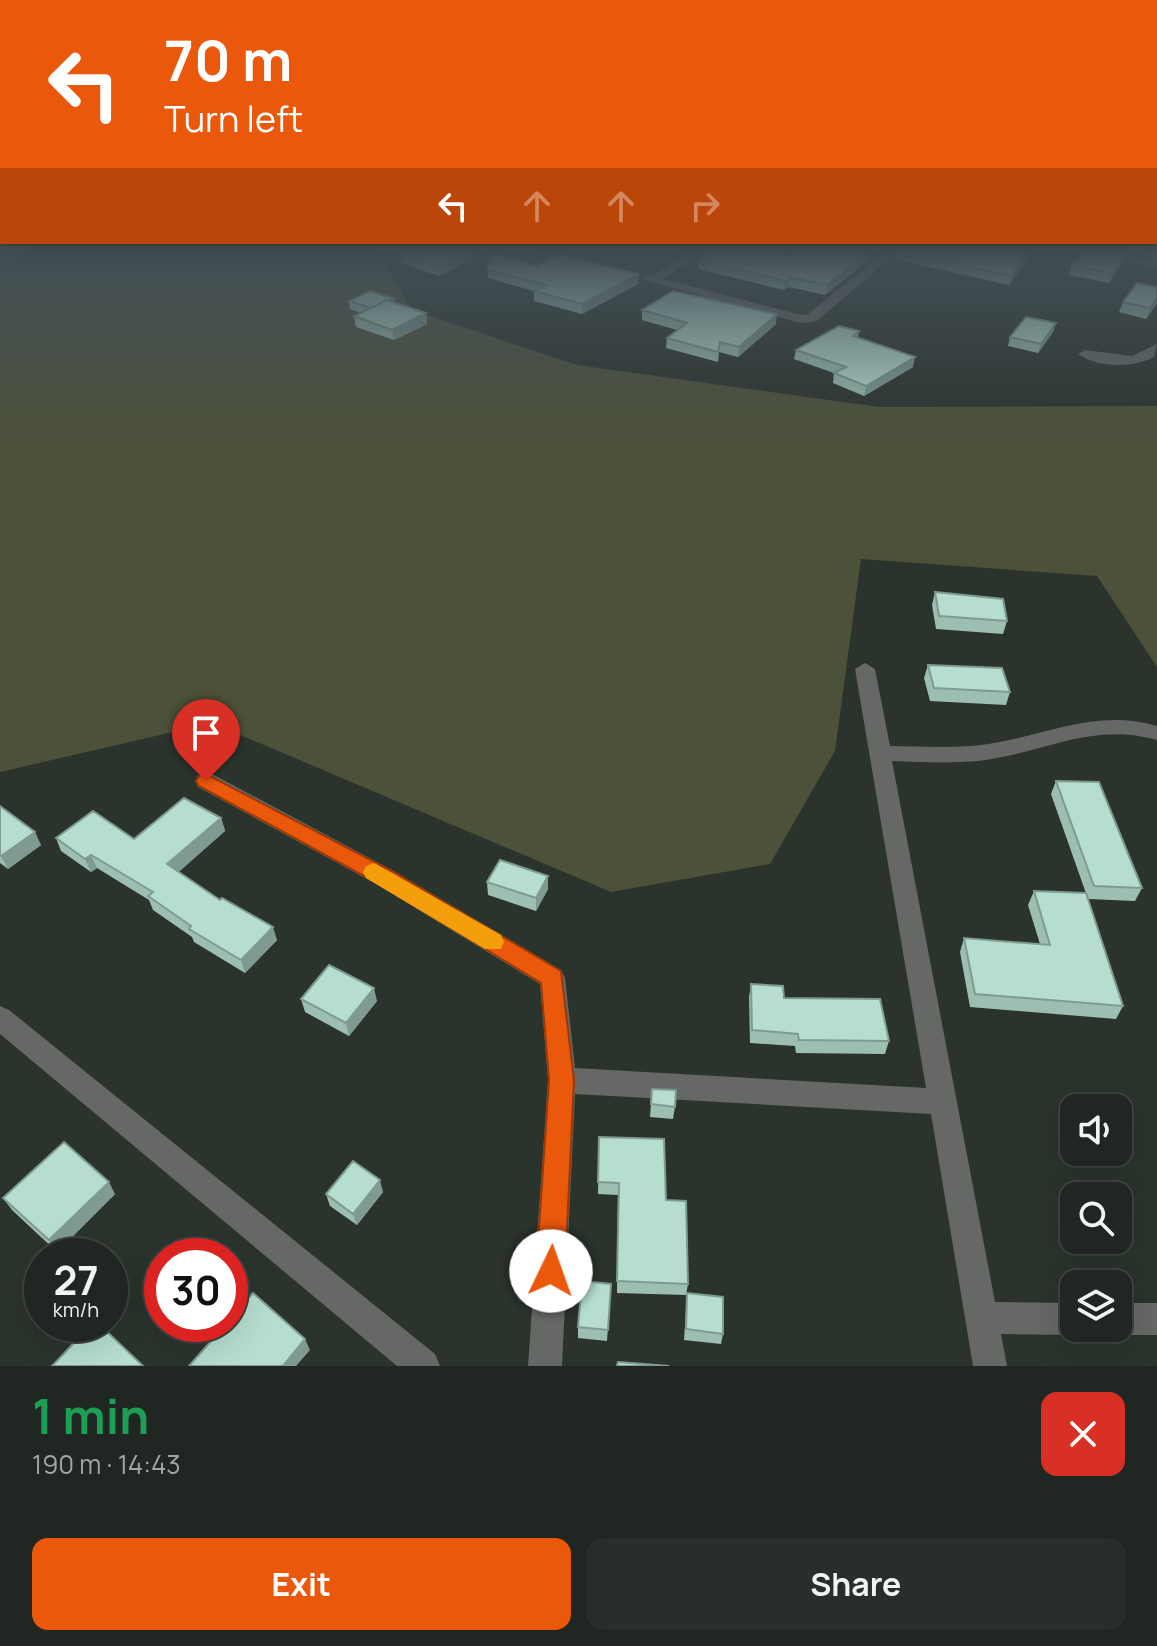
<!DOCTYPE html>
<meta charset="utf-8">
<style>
:root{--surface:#202622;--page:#282e2a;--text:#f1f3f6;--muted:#a2a5a5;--line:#3d4340;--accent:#ea580c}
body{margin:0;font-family:Manrope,sans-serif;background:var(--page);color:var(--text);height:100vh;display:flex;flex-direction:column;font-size:30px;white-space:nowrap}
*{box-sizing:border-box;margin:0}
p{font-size:26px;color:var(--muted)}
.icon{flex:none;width:44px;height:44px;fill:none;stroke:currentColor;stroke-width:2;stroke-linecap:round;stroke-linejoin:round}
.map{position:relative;height:1366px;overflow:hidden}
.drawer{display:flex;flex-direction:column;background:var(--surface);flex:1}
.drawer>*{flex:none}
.top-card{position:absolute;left:0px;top:0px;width:1158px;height:244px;box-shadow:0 8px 32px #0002,0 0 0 2px var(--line);background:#ea580c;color:#fff;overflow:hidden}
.tools{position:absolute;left:1060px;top:1094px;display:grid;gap:16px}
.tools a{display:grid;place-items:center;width:72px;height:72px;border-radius:16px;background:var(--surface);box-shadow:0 8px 32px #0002,0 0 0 2px var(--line);font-size:40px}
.speed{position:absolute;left:24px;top:1238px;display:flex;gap:16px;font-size:40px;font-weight:700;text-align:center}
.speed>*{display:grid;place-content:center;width:104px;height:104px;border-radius:50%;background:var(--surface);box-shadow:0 8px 32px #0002,0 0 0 2px var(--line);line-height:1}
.speed small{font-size:20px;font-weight:400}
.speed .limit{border:12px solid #d22;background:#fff;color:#111}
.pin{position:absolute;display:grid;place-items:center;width:68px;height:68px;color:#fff;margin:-82px -34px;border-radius:50% 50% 50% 0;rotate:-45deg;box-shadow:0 0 8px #0007}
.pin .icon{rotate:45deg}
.me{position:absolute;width:88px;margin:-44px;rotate:3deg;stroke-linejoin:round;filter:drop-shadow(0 0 6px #0008)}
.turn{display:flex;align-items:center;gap:28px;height:168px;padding:0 32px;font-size:36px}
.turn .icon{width:104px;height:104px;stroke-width:2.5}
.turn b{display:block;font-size:56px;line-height:68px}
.lanes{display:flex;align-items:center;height:76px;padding:0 32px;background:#0003;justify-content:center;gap:40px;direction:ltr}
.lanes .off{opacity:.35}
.round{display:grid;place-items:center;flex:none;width:84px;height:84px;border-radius:16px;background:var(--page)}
.summary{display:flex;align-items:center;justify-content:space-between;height:136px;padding:0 32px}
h1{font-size:48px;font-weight:700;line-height:60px;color:#1e9e55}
.button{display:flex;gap:16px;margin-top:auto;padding:16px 32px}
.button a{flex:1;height:92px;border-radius:16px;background:var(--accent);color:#fff;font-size:32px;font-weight:700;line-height:92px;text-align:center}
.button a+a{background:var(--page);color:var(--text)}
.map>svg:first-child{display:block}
.green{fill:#4c513a}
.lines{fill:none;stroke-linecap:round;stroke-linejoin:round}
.minor{fill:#656864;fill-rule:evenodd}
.wall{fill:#9cbfb2}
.shaded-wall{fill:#7f9b91}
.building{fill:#b5decf;stroke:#7f9b91;stroke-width:2}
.route{fill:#ea580c;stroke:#983908;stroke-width:2}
.slow{fill:#f59e0b}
</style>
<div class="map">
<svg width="1157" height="1366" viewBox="0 0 1157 1366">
<rect width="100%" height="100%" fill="#2b332d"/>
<!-- green -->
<path class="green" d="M 0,251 L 378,251 L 412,310 L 577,365 L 880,407 L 1157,406 L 1157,667 L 1097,576 L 861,559 L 835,751 L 770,864 L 611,892 L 212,723 L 0,772 Z"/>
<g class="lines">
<!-- minor -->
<path class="minor" d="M 524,251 L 545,251 L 584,263 L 578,267 Z
M 691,251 L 705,251 L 663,279 L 801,315 L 808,314 L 886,251 L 898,251 L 817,321 L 801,323 L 638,278 L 655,274 Z
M 1085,251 L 1108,251 L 1157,261 L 1157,269 Z
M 1157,344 L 1154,357 C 1133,368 1098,368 1078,354 L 1085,350 L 1132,356 Z
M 865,663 L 875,669 L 890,746 C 922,746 956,749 988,744 C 1046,735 1098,708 1157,726 L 1157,740 C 1093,722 1048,751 986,760 C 955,764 923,762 892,761 L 995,1302 L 1074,1303 L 1074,1328 L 1087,1328 L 1086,1331 L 1074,1335 L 1001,1334 L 1007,1366 L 973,1366 L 931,1114 L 575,1094 L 562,1366 L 528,1366 L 548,1080 L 540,984 L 376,884 L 198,787 L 195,781 L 198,775 L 214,775 L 392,870 L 561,970 L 565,978 L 575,1068 L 926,1088 L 855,669 Z
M 0,1006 L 9,1010 L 435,1354 L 440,1366 L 397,1366 L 0,1034 Z
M 1118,1303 L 1157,1303 L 1157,1335 L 1118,1335 L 1106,1331 L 1105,1328 L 1118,1328 Z"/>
</g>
<!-- wall -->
<path class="wall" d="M 486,251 L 439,276 L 401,263 L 400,254 Z
M 895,251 L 1027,251 L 1029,252 L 1026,261 L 1009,285 L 894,259 Z
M 1144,251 L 1157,251 L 1157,259 L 1143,255 Z
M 792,255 L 870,259 L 825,295 L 789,287 L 784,290 L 698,269 L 698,260 Z
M 1122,263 L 1109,283 L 1069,275 L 1072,265 Z
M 537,266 L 639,274 L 638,284 L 582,314 L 534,301 L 534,291 L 488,278 L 487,269 Z
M 349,301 L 395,303 L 426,313 L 427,324 L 394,340 L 356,327 L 354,316 L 361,313 L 350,309 Z
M 1123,302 L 1157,303 L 1146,319 L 1119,312 Z
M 642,310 L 776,324 L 738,357 L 719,352 L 718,362 L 666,348 L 667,338 L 677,330 L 642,320 Z
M 1056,323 L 1053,332 L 1038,353 L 1008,346 L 1010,337 Z
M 859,331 L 858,337 L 913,367 L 864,396 L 833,383 L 834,373 L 794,359 L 796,350 Z
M 935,592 L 1007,621 L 1003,634 L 936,629 L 932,605 Z
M 928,665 L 1010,692 L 1006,705 L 930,701 L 924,678 Z
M 1056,781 L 1142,888 L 1135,901 L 1088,899 L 1051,794 Z
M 0,806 L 41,845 L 8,869 L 0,863 Z
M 221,818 L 225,831 L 178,872 L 277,940 L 245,973 L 194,942 L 192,937 L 153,910 L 149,900 L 97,868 L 91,872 L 61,851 L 56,838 L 134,839 Z
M 548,876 L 548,889 L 536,911 L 488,895 L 487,882 Z
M 1034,891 L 1123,1006 L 1116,1019 L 970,1007 L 960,952 L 964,938 L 1040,944 L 1028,905 Z
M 751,984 L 889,1041 L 885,1054 L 796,1053 L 795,1046 L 750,1043 L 749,997 Z
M 301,999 L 377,1001 L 349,1036 L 305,1012 Z
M 652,1089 L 675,1107 L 673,1119 L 650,1117 Z
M 599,1137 L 666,1200 L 688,1284 L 686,1295 L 617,1293 L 618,1195 L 598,1194 Z
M 383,1192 L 357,1225 L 330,1206 L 326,1194 Z
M 115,1194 L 57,1252 L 12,1210 L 3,1198 Z
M 611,1284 L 607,1341 L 578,1338 L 578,1327 Z
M 687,1293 L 723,1334 L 721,1344 L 684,1340 Z"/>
<!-- shaded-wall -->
<path class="shaded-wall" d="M 469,251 L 486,251 L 439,276 L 438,267 Z
M 870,251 L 871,251 L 870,259 L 825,295 L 827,285 Z
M 1029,252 L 1026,261 L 1009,285 L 1011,276 Z
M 1125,254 L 1122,263 L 1109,283 L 1112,274 Z
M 639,274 L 638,284 L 582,314 L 582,304 Z
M 790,277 L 789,287 L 784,290 L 785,281 Z
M 1157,298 L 1157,303 L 1146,319 L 1150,308 Z
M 426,313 L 427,324 L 394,340 L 392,330 Z
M 777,314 L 776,324 L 738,357 L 739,347 Z
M 1056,323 L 1053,332 L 1038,353 L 1041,344 Z
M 915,357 L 913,367 L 864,396 L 866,386 Z
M 221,818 L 225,831 L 172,878 L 167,864 Z
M 35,832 L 41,845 L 8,869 L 1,856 Z
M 91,855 L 97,868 L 91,872 L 85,859 Z
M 548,876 L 548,889 L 536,911 L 536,898 Z
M 273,927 L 277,940 L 245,973 L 241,960 Z
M 374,988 L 377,1001 L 349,1036 L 346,1023 Z
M 380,1180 L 383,1192 L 357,1225 L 353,1214 Z
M 109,1182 L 115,1194 L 57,1252 L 49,1240 Z
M 305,1339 L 310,1350 L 296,1366 L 283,1366 Z"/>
<!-- building -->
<path class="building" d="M 406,251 L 469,251 L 438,267 L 400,254 Z
M 713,251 L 779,251 L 782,256 L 792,255 L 797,251 L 870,251 L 827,285 L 790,277 L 785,281 L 698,260 Z
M 904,251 L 1027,251 L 1029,252 L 1011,276 Z
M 1085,251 L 1114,251 L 1125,254 L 1112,274 L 1072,265 Z
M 491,254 L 537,266 L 560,255 L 639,274 L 582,304 L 534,291 L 546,285 L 487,269 Z
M 1137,283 L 1157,287 L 1157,298 L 1150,308 L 1123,302 Z
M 370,291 L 395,299 L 390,301 L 387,300 L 371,308 L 349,301 Z
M 673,291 L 777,314 L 739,347 L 720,342 L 718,352 L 667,338 L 687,323 L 642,310 Z
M 387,300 L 426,313 L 392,330 L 354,316 Z
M 1026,317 L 1056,323 L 1041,344 L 1010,337 Z
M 839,326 L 859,331 L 853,336 L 915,357 L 866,386 L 834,373 L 846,367 L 796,350 Z
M 935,592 L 1003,599 L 1007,621 L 939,616 Z
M 928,665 L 1002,668 L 1010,692 L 934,688 Z
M 1056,781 L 1099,782 L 1142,888 L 1094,886 Z
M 184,798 L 221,818 L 167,864 L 220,900 L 222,898 L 273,927 L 241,960 L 189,929 L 191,926 L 148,896 L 153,892 L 91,855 L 85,859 L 56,838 L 93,811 L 134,839 Z
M 0,806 L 35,832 L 1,856 L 0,855 Z
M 500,860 L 548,876 L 536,898 L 487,882 Z
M 1034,891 L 1086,893 L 1123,1006 L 975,994 L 964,938 L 1050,945 Z
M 329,965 L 374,988 L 346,1023 L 301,999 Z
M 751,984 L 783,986 L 784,998 L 880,999 L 889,1041 L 799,1040 L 798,1034 L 752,1030 Z
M 652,1089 L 676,1090 L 675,1107 L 651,1104 Z
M 599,1137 L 664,1139 L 666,1200 L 686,1201 L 688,1284 L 617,1281 L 619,1183 L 598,1182 Z
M 64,1142 L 109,1182 L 49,1240 L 3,1198 Z
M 353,1161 L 380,1180 L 353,1214 L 326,1194 Z
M 582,1281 L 611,1284 L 608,1330 L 578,1327 Z
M 253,1293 L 305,1339 L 283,1366 L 189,1366 L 226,1324 L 230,1324 L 230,1319 Z
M 687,1293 L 723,1297 L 723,1334 L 686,1329 Z
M 92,1324 L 99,1324 L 143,1366 L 52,1366 Z
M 618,1362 L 669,1366 L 617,1366 Z"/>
<!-- sky -->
<linearGradient id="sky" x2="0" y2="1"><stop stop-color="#181c19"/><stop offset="0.57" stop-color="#445057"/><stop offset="1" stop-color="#445057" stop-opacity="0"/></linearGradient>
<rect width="1157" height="443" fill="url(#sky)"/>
<!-- route -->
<path class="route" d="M 206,774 L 392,871 L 561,971 L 574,1080 L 565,1271 L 561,1281 L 551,1285 L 541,1281 L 536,1271 L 549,1080 L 541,983 L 377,883 L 199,786 L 196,781 L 199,776 Z"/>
<!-- slow -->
<path class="slow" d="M 374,863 L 501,935 L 504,942 L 501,949 L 485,949 L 366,878 L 363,872 L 366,866 Z"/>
</svg>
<div class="tools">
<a><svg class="icon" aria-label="sound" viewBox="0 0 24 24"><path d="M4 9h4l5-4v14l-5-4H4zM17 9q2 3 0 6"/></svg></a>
<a><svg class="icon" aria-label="search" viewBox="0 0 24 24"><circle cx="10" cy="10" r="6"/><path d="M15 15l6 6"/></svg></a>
<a><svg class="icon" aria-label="layers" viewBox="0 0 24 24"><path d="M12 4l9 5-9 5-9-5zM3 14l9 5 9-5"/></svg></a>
</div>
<div class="speed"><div>27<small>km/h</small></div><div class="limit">30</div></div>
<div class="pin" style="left:206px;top:781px;background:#d93025"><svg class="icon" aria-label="arrive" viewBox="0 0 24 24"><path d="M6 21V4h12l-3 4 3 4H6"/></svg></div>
<svg class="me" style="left:551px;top:1271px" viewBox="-20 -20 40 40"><circle r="19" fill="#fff"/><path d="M0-13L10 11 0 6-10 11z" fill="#ea580c"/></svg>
<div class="top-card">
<div class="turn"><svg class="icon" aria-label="left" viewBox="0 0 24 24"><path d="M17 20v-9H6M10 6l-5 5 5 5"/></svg><div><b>70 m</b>Turn left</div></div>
<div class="lanes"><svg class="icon" aria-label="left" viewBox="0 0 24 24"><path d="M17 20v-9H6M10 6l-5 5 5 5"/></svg><svg class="icon off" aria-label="ahead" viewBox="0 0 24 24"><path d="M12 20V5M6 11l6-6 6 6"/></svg><svg class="icon off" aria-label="ahead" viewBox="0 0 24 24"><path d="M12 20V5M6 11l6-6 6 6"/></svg><svg class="icon off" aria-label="right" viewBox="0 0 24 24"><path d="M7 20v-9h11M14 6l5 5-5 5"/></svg></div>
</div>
</div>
<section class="drawer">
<div class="summary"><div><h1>1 min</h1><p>190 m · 14:43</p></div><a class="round" style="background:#d93025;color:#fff"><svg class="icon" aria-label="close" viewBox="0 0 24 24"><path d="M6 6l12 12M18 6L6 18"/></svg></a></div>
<div class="button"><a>Exit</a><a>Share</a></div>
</section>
